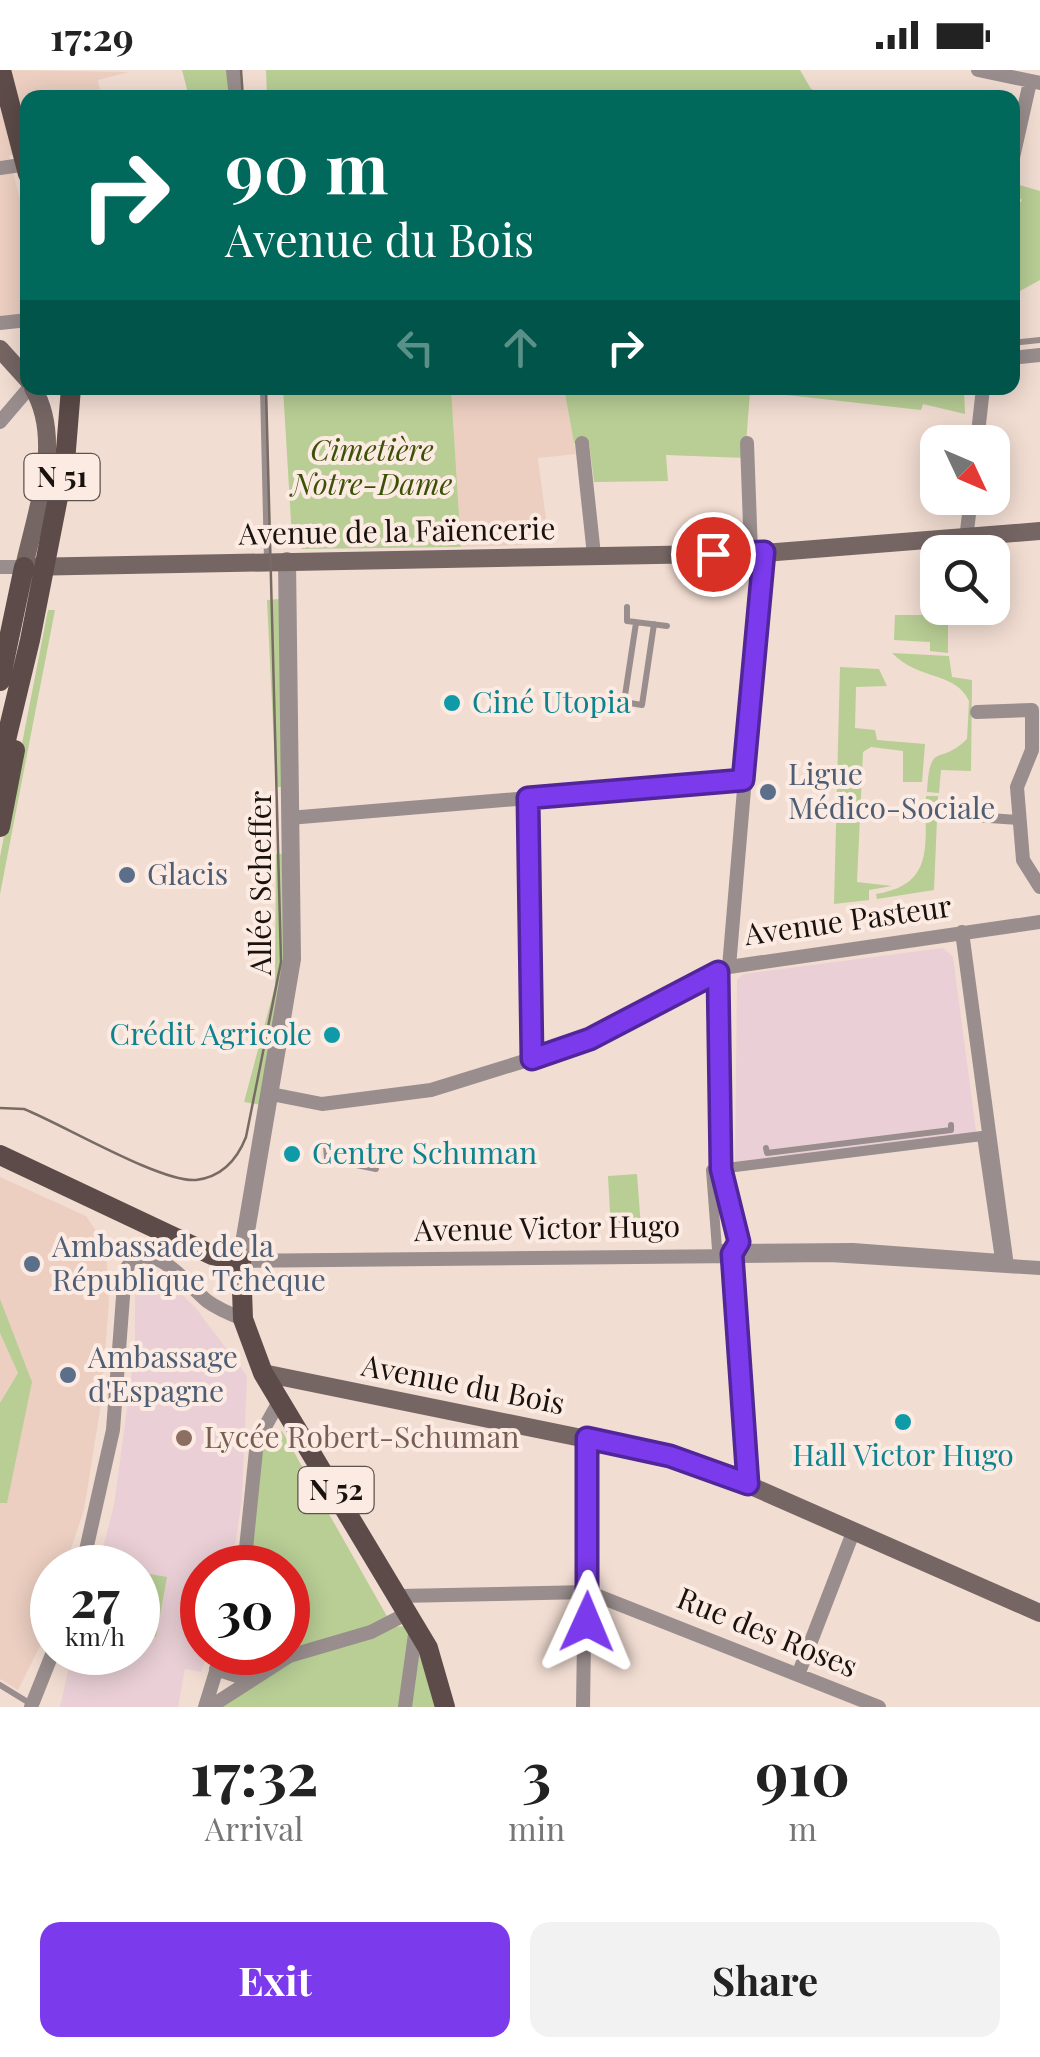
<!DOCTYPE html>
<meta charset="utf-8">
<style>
:root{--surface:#fff;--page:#f2f2f2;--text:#222;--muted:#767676;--accent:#7c3aed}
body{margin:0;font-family:"Playfair Display",serif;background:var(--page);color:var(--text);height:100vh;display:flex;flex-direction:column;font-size:38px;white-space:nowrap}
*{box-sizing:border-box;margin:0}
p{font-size:32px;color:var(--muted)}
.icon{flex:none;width:55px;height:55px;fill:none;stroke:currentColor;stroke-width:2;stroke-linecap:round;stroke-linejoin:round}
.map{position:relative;height:1637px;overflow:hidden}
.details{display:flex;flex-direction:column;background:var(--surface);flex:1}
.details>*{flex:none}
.guide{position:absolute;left:20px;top:20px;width:1000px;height:305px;border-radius:20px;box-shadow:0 5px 25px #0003;background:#00695c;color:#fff;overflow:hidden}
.needle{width:65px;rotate:134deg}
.tools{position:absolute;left:920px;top:355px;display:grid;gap:20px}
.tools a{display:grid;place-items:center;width:90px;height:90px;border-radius:20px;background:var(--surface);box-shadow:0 5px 25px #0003;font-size:50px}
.speed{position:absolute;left:30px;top:1475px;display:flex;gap:20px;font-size:50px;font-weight:700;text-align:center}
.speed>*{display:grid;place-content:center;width:130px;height:130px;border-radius:50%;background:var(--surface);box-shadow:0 5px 25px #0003;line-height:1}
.speed small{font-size:25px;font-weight:400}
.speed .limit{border:15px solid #d22;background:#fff;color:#111}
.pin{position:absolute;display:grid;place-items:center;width:85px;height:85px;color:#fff;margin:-42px;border:5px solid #fff;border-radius:50%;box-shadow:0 2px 10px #0007}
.me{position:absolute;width:110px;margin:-55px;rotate:1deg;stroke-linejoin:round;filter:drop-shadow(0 0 8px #0008)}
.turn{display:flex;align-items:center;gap:35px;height:210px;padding:0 40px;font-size:45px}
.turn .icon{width:130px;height:130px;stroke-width:2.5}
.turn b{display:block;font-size:70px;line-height:85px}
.lanes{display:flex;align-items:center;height:95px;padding:0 40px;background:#0003;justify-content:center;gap:50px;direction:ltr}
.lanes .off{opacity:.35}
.eta{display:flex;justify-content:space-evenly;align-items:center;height:170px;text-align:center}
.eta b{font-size:60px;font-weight:700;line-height:70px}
.cta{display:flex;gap:20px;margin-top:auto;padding:20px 40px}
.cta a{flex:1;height:115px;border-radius:20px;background:var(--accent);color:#fff;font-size:40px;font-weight:700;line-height:115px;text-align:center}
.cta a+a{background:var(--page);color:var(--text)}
.status{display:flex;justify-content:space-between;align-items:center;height:70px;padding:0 50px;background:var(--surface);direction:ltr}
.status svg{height:28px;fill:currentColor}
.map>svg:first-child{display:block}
.built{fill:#eccfc1}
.education{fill:#ead0d6}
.green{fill:#b8ce95}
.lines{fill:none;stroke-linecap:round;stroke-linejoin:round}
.service{stroke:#998e8d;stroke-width:6}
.pedestrian{stroke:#998e8d;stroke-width:10}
.minor{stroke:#998e8d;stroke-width:14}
.tertiary{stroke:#998e8d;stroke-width:18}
.secondary{stroke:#756664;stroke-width:18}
.primary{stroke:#5c4b48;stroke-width:20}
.tram{stroke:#786b63;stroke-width:2.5}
.route-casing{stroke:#51269a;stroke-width:25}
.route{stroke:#7c3aed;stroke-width:18}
.culture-dot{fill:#0f9aa8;stroke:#fcebe2;stroke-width:4}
.service-dot{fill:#5c6f8a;stroke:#fcebe2;stroke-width:4}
.education-dot{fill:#8d6e63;stroke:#fcebe2;stroke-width:4}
.labels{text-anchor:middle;stroke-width:8;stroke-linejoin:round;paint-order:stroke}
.shield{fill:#fcebe2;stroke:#5d534e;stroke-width:2.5}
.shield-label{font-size:28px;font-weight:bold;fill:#19120e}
.park-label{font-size:30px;font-style:italic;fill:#3c5007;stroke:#fcebe2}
.street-label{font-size:30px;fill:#19120e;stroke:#fcebe2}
.culture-label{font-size:30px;fill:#0d838f;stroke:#fcebe2;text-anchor:start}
.service-label{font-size:30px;fill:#4e5e75;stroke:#fcebe2;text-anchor:start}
.education-label{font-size:30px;fill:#785e54;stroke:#fcebe2;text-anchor:start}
</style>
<div class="status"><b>17:29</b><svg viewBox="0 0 49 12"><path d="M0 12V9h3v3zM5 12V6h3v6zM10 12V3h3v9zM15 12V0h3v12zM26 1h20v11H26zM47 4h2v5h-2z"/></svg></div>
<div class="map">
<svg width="1040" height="1637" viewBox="0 0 1040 1637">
<rect width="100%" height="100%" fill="#f2ddd2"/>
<!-- built -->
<path class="built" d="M 0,0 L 129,2 L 98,10 L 101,27 L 28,28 L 27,81 L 9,86 L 27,158 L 27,250 L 0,253 Z
M 451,318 L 564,318 L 576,384 L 538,388 L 546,449 L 521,454 L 522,475 L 461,477 Z
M 0,1107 L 86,1146 L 106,1175 L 109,1232 L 101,1334 L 84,1440 L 65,1497 L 52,1498 L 52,1538 L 40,1576 L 18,1620 L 0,1609 Z"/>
<!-- education -->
<path class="education" d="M 943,878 L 953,887 L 976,1061 L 971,1068 L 743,1096 L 735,1091 L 737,910 L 743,904 Z
M 149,1194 L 195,1237 L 247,1306 L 242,1429 L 234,1483 L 231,1497 L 202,1498 L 202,1582 L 208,1583 L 201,1602 L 185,1599 L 178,1637 L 60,1637 L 72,1583 L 138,1582 L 138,1498 L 98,1497 L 114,1435 L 135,1279 L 135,1206 Z"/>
<!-- green -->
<path class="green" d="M 182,0 L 228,0 L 231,27 L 189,27 Z
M 266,0 L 800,0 L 811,19 L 830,27 L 267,27 Z
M 1016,114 L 1040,121 L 1040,210 L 1013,225 L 1013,142 L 1022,130 L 1013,123 Z
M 283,318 L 451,318 L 461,477 L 302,479 L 292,468 Z
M 564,318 L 964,318 L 965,344 L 923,334 L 921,340 L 750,321 L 745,388 L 666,385 L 668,411 L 594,412 L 589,372 L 574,373 Z
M 280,529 L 283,717 L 276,717 L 267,530 Z
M 933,535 L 948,538 L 948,583 L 930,581 L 930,572 L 894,570 L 895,545 L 922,545 Z
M 48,540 L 55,540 L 0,824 L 0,787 Z
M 892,583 L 949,586 L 952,607 L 972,610 L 971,701 L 941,700 L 939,723 L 927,722 C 930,669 939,697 967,669 L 969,631 C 955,601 919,611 892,583 Z
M 840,597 L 879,599 L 887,616 L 856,617 L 855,658 L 875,660 L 877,670 L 925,674 L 922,712 L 903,712 L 903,681 L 871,677 L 863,682 L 857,812 L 892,816 L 869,820 L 869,830 L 834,834 Z
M 926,726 L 938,726 L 934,820 L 877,829 L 876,824 C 936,814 924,775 926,726 Z
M 276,784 L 283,784 L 284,899 L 262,1035 L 244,1032 L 275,916 Z
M 637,1104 L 641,1157 L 611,1159 L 608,1106 Z
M 0,1229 L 32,1312 L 7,1433 L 0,1433 L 0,1333 L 18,1303 L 0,1263 Z
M 282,1361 L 393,1557 L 406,1556 L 428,1598 L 437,1637 L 210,1637 L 247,1611 L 223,1601 L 228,1583 L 288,1582 L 288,1498 L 250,1497 L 262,1374 Z
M 138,1502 L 167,1507 L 156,1567 L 138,1563 Z"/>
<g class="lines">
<!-- service -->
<path class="service" d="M 1012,273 L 1040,270
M 263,318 L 267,491
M 627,537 L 627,551 L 667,556
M 636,553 L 624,632 L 642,635 L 654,554
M 326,1074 L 327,1089 L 376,1099
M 766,1078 L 767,1083 L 951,1060 L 951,1055
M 721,1100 L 738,1162 L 735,1179
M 0,1615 L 31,1634"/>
<!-- pedestrian -->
<path class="pedestrian" d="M 975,747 L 1019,750
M 982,1066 L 1000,1189 L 853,1178 L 717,1179 L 711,1100 Z"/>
<!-- minor -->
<path class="minor" d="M 233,0 L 236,28
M 978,0 L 1040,13
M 1012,92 L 1030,12
M 0,98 L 28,94
M 0,253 L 28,250
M 1012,288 L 1040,285
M 0,352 L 29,318
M 977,372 L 983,318
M 582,373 L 594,485
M 747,373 L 751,483
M 966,469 L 971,428
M 0,497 L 24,497
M 977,642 L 1032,640 L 1032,680 L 1017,717 L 1023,790 L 1040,817
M 528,728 L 532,989
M 289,748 L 743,710
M 962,862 L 1007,1196
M 729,897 L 764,483
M 718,902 L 721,1099
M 271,1024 L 322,1034 L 431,1020 L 573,976 L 729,897 L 1040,852
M 732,1185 L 747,1414
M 241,1191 L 830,1185 L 1040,1198
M 82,1498 L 113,1360 L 125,1200 C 151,1163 186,1214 207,1231 C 218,1239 230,1244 243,1249
M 244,1498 L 257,1371 L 280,1330
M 399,1526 L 588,1522 L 879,1637
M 216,1599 L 248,1610
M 798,1605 L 854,1460
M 31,1637 L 53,1582
M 205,1637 L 222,1582
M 210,1637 L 289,1586 L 371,1562 L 408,1543
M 405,1637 L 416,1557
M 583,1637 L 587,1369"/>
<!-- tertiary -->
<path class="tertiary" d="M 241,1191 L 292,889 L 287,491"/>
<!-- secondary -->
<path class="secondary" d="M 0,279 L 28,310
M 33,318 C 64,371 36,441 24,497 L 764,483 L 1040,461
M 263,1303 L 670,1386 L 710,1398 L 1040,1543"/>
<!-- primary -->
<path class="primary" d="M 1,0 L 28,104
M 0,611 L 24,497
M 0,695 L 30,570 L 65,392 L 71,318
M 0,757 L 15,680
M 0,1085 L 212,1185 L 241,1191 L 243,1249 L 263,1303 L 428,1578 L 445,1637"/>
<!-- tram -->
<path class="tram" d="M 241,0 L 243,28
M 0,1038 L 24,1039 C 62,1054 161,1113 196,1110 C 221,1107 237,1090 246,1067 L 281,892 L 266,318"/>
</g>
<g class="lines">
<defs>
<path id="route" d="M 587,1552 L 587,1368 L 670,1386 L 748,1414 L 732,1184 L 739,1172 L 721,1099 L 718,902 L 590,969 L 532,989 L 528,728 L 743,710 L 764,482 L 713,484"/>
</defs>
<!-- route casing -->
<use href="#route" class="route-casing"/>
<!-- route -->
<use href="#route" class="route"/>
</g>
<!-- markers -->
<g class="culture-dot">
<circle cx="452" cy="633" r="10"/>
<circle cx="332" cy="965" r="10"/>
<circle cx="292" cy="1084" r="10"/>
<circle cx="903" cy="1352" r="10"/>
</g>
<g class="service-dot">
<circle cx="768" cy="722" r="10"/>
<circle cx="127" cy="805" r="10"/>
<circle cx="32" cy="1194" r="10"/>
<circle cx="68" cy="1305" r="10"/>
</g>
<circle class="education-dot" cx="184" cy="1368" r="10"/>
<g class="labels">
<!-- shield labels -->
<g class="shield">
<rect x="24.5" y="384" width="75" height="46" rx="8"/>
<rect x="298.5" y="1397" width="75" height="46" rx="8"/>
</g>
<g class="shield-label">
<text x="62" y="417">N 51</text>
<text x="336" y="1430">N 52</text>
</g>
<!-- park labels -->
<g class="park-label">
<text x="372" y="391">Cimetière<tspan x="372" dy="34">Notre-Dame</tspan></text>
</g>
<!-- street labels -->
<g class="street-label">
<text transform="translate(397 462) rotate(-1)" y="10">Avenue de la Faïencerie</text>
<text transform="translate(261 813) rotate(-90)" y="10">Allée Scheffer</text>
<text transform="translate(848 851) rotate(-8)" y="10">Avenue Pasteur</text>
<text transform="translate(547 1159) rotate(-1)" y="10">Avenue Victor Hugo</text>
<text transform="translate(463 1315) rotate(11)" y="10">Avenue du Bois</text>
<text transform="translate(767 1563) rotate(22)" y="10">Rue des Roses</text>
</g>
<!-- culture labels -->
<g class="culture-label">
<text x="472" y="643">Ciné Utopia</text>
<text x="312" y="975" text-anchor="end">Crédit Agricole</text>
<text x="312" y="1094">Centre Schuman</text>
<text x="903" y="1396" text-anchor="middle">Hall Victor Hugo</text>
</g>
<!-- service labels -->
<g class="service-label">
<text x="788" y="715">Ligue<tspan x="788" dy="34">Médico-Sociale</tspan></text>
<text x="147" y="815">Glacis</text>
<text x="52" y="1187">Ambassade de la<tspan x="52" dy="34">République Tchèque</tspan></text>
<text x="88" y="1298">Ambassage<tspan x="88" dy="34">d'Espagne</tspan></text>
</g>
<!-- education labels -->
<g class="education-label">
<text x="204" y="1378">Lycée Robert-Schuman</text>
</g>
</g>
</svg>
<div class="tools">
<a><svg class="needle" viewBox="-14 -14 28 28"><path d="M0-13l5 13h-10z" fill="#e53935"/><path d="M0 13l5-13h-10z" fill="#767676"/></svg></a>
<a><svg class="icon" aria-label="search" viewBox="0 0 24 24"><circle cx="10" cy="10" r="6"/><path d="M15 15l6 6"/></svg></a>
</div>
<div class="speed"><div>27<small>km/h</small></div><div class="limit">30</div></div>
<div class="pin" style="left:713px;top:484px;background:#d93025"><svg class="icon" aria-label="arrive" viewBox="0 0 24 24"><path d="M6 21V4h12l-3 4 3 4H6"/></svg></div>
<svg class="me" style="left:587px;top:1552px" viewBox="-20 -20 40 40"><path d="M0-17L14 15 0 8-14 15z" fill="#7c3aed" stroke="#fff" stroke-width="4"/></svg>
<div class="guide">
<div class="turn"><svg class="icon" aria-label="right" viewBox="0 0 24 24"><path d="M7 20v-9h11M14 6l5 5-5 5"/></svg><div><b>90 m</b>Avenue du Bois</div></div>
<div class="lanes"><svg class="icon off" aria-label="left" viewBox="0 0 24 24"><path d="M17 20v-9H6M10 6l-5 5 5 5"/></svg><svg class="icon off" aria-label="ahead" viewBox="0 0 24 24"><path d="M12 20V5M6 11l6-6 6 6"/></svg><svg class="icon" aria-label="right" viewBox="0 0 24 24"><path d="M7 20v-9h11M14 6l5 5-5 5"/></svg></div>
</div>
</div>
<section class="details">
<div class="eta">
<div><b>17:32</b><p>Arrival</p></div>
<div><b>3</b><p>min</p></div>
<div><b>910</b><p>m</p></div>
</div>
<div class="cta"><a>Exit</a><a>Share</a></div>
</section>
